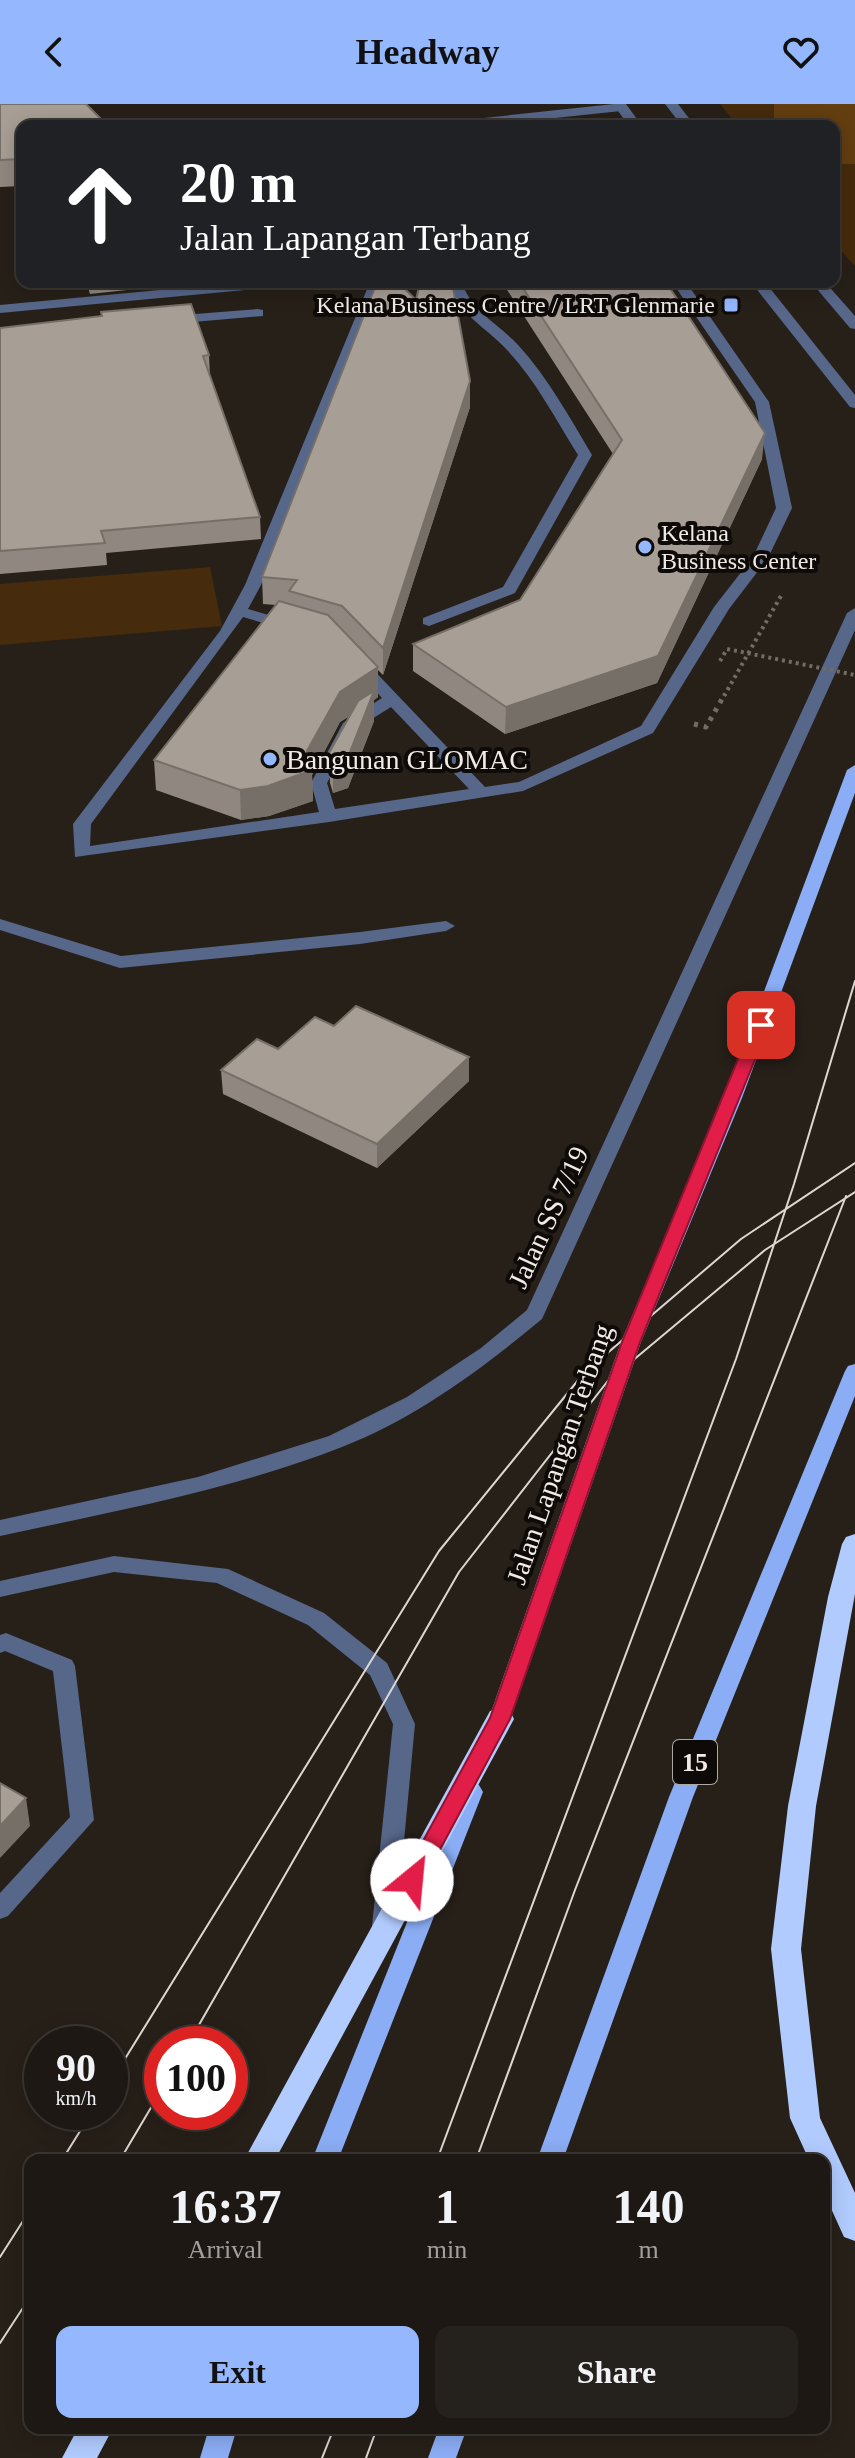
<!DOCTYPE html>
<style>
:root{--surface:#1d1813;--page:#25211c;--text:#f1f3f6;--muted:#a0a0a0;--line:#3b3733;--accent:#94b7fd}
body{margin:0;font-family:"Times New Roman",serif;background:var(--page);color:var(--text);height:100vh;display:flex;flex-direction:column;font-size:30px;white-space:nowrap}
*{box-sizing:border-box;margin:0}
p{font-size:26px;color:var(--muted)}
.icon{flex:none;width:44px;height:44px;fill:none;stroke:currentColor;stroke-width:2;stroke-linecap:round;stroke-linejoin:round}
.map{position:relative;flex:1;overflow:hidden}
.side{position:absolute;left:24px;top:2050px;width:806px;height:280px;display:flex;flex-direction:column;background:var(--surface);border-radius:16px;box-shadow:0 4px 20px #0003,0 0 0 2px var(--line)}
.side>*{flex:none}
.banner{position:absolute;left:16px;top:16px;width:824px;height:168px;border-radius:16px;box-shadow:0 4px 20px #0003,0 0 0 2px var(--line);background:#202124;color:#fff;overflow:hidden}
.speed{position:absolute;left:24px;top:1922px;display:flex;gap:16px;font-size:40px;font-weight:700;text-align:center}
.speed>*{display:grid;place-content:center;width:104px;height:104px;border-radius:50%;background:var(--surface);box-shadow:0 4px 20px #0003,0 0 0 2px var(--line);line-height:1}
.speed small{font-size:20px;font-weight:400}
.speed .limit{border:12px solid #d22;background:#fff;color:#111}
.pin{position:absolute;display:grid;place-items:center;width:68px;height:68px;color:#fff;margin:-34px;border-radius:16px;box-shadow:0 4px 12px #0006}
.me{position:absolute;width:88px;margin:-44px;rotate:28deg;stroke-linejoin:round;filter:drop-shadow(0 0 6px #0008)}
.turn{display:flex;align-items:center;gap:28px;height:168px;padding:0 32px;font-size:36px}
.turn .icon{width:104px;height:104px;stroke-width:2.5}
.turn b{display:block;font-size:56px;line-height:68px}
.eta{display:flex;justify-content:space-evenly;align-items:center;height:136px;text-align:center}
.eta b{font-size:48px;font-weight:700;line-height:56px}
.primary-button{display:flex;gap:16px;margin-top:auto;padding:16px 32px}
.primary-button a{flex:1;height:92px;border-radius:16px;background:var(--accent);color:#111;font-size:32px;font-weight:700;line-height:92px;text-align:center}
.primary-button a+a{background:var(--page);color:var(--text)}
header{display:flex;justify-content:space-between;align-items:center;height:104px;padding:0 32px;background:var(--accent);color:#111;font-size:36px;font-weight:700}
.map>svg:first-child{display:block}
.green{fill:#462b0c}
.water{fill:#633e10}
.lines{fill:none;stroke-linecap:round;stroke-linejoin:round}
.path-far1{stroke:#726c65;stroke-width:4;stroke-dasharray:3 4;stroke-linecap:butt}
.path{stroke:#726c65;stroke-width:5;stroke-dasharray:4 6;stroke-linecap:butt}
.service{fill:#57678a;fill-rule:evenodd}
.tertiary{fill:#57678a;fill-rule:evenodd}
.primary{fill:#8badf5;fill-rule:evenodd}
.motorway{fill:#b1cbfe;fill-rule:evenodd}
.tram{stroke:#dcd7d1;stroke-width:2}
.path-bridge{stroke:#726c65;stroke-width:4;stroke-dasharray:3 4;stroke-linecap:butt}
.wall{fill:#908880}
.shaded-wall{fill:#756f68}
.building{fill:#a79e95;stroke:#756f68;stroke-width:2}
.route{fill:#e11d48;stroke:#92132f;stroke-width:2}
.poi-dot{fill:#94b7fd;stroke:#0e0a08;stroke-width:3}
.labels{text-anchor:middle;stroke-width:8;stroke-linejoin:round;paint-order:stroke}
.far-poi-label{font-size:24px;fill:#f0ebe6;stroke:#0e0a08;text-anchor:end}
.shield{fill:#0e0a08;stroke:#aca8a3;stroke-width:2}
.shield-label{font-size:26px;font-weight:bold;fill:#f0ebe6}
.poi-label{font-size:28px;fill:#f0ebe6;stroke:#0e0a08;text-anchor:start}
.street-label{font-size:28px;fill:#f0ebe6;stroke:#0e0a08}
</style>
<header><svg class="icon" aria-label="back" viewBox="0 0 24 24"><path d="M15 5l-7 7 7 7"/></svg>Headway<svg class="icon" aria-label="heart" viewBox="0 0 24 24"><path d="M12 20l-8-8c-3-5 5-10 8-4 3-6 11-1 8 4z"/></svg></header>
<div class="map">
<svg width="855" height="2354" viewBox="0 0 855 2354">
<rect width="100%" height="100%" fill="#272019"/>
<!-- green -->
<path class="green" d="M 720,0 L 855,0 L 855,162 L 834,139 L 834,22 L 738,22 Z
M 210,463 L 222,522 L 0,541 L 0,480 Z"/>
<!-- water -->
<path class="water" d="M 774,0 L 855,0 L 855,60 L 834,60 L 834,22 L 774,22 Z"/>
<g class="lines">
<!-- path-far1 -->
<path class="path-far1" d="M 724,592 L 782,490"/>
<!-- path -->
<path class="path" d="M 694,620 L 706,623 L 725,590"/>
<!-- service -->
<path class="service" d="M 614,0 L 627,3 L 621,7 L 481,22 L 440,22 L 446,18 Z
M 245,178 L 296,178 L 289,182 L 0,209 L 0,201 Z
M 370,178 L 384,178 L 261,481 L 248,505 L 296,519 L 298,522 L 290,527 L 243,513 L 91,720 L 90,742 L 319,708 L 311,679 L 343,619 L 382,594 L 352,561 L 360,556 L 366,558 L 485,683 L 519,678 L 641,622 L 714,503 L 753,453 L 776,404 L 755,298 L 672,178 L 686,178 L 769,298 L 792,404 L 768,454 L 729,505 L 653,629 L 523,687 L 329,718 L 75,753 L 73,720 L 220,527 L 245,481 ZM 391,603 L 469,685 L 335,705 L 327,679 L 356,625 Z
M 447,178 L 461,178 C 475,211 496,217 519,242 C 548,274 570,314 592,351 L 515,489 L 429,522 L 423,520 L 423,514 L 503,483 L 578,351 C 556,316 536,277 508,247 C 482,219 464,216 447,178 Z
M 258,205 L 263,206 L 263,212 L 170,220 L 163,216 L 170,212 Z
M 0,815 L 121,852 L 360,828 L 446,817 L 455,822 L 446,827 L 360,840 L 120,864 L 0,826 Z
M 6,1529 L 72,1556 L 75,1562 L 94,1716 L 8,1812 L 0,1815 L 0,1789 L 70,1713 L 53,1567 L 5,1547 L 0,1549 L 0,1531 Z"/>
<!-- tertiary -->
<path class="tertiary" d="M 613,0 L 626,0 L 642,22 L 629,22 Z
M 665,0 L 678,0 L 695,22 L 682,22 Z
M 751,178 L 765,178 L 855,291 L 855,304 L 850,303 Z
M 811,178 L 825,178 L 855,212 L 855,225 L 850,224 Z
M 855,504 L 855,526 L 542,1215 C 482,1265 416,1314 342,1343 C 232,1386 115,1407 0,1432 L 0,1416 L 198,1373 L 329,1332 L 407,1293 L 481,1244 L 527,1206 L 847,509 Z
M 114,1452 L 228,1465 L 324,1509 L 387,1559 L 415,1620 L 396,1822 L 393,1829 L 384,1832 L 375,1829 L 372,1822 L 393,1620 L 370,1571 L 308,1521 L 217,1479 L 114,1468 L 0,1493 L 0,1477 Z"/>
<!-- primary -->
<path class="primary" d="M 855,661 L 855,689 L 742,994 L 641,1238 L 506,1628 L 503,1634 L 495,1637 L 487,1634 L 484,1628 L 621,1238 L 724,994 L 847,666 Z
M 855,1260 L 855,1292 L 693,1693 L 563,2056 L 537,2056 L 669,1693 L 845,1267 L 848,1262 Z
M 471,1679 L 479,1681 L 483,1688 L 338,2056 L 312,2056 L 459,1688 L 463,1681 Z
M 209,2324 L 237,2324 L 228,2354 L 200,2354 Z
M 439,2324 L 467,2324 L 456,2354 L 428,2354 Z"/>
<!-- motorway -->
<path class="motorway" d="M 855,1430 L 855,1490 L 816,1702 L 801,1845 L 820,2014 L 855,2089 L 855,2137 L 844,2133 L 824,2089 L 824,2056 L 809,2056 L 790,2014 L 771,1845 L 788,1702 L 828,1493 L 842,1440 L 846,1433 Z
M 500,1604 L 510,1607 L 514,1615 L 275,2056 L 244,2056 L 490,1607 Z
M 78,2324 L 113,2324 L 97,2354 L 62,2354 Z"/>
<!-- tram -->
<path class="tram" d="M 188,1940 L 459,1468 L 607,1278 L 765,1146 L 855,1088
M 110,1979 L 439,1447 L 584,1269 L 741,1135 L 855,1059
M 62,2056 L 92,2008
M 120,2056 L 162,1985
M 437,2056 L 736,1255 L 794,1080 L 855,877
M 476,2056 L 575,1786 L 846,1092
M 0,2153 L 30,2106
M 0,2239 L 30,2193
M 322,2354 L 334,2324
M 366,2354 L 377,2324"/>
<!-- path-bridge -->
<path class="path-bridge" d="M 720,557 L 727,545 L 855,571"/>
</g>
<!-- wall -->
<path class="wall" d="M 0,0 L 22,22 L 22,82 L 0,83 Z
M 86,178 L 202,178 L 90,190 Z
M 502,178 L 666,178 L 762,355 L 657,579 L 505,630 L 413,567 L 413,540 L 520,496 L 613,350 Z
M 101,208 L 209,251 L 210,273 L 260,413 L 261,435 L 106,449 L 107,461 L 0,470 L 0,224 L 101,212 Z
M 470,277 L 470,303 L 383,571 L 378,566 L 378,593 L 374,596 L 374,617 L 348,684 L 333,689 L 330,679 L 329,649 L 350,612 L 340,618 L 312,671 L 313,697 L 269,712 L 241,716 L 156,686 L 154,656 L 276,501 L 263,500 L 262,473 Z
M 334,922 L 469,977 L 377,1064 L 223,990 L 221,966 L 278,945 Z"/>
<!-- shaded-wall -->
<path class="shaded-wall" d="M 470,277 L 470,303 L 383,571 L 383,544 Z
M 765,329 L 762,355 L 657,579 L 505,630 L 506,603 Z
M 378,563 L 378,593 L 374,596 L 374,617 L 348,684 L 333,689 L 333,659 L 369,599 L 340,618 L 312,671 L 313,697 L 269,712 L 241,716 L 240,686 L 307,647 L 340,588 Z
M 469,953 L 469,977 L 377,1064 L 377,1040 Z
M 26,1694 L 30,1722 L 0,1754 L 0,1722 Z"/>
<!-- building -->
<path class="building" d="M 0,0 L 86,0 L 108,22 L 22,22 L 22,55 L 0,56 Z
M 377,178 L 398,178 L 416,196 L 420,178 L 452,178 L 470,277 L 383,544 L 342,502 L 289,487 L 297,476 L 262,473 Z
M 519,178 L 666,178 L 765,329 L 658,552 L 506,603 L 413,540 L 520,496 L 622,336 Z
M 191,200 L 209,251 L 203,252 L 260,413 L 101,427 L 105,439 L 0,447 L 0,224 L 102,212 L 101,208 Z
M 279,497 L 328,511 L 378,563 L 340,588 L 307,647 L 312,666 L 268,682 L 240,686 L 154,656 Z
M 374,587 L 348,653 L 333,659 L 329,649 L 358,597 Z
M 356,902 L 469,953 L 377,1040 L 221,966 L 257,935 L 278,945 L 315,913 L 334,922 Z
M 0,1679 L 26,1694 L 0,1722 Z"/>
<!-- route -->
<path class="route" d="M 761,915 L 769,921 L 640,1238 L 510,1615 L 420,1783 L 412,1785 L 405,1783 L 401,1776 L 405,1770 L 490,1614 L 622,1238 L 752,921 Z"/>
<!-- markers -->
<g class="poi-dot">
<rect x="723" y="193" width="16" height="16" rx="4"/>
<circle cx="645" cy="443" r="8"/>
<circle cx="270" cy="655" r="8"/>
</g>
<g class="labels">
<!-- far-poi labels -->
<g class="far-poi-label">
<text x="715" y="209">Kelana Business Centre / LRT Glenmarie</text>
<text x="661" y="437" text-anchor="start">Kelana<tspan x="661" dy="28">Business Center</tspan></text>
</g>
<!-- shield labels -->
<rect class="shield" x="673" y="1636" width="44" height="44" rx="6"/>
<g class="shield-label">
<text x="695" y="1667">15</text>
</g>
<!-- poi labels -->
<g class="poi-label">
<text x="286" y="665">Bangunan GLOMAC</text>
</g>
<!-- street labels -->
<g class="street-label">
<text transform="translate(548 1113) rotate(-65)" y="10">Jalan SS 7/19</text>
<text transform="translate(559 1350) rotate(-71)" y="10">Jalan Lapangan Terbang</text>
</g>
</g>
</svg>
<div class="speed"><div>90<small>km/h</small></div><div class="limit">100</div></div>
<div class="pin" style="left:761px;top:921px;background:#d93025"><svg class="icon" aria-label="arrive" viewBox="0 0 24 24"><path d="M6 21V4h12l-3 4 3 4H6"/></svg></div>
<svg class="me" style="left:412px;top:1776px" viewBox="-20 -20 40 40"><circle r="19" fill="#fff"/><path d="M0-13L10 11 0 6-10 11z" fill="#e11d48"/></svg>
<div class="banner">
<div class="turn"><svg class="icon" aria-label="ahead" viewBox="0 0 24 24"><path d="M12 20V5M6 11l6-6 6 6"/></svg><div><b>20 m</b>Jalan Lapangan Terbang</div></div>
</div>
<section class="side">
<div class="eta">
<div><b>16:37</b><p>Arrival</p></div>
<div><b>1</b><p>min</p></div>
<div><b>140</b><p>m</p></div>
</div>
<div class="primary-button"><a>Exit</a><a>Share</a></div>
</section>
</div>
